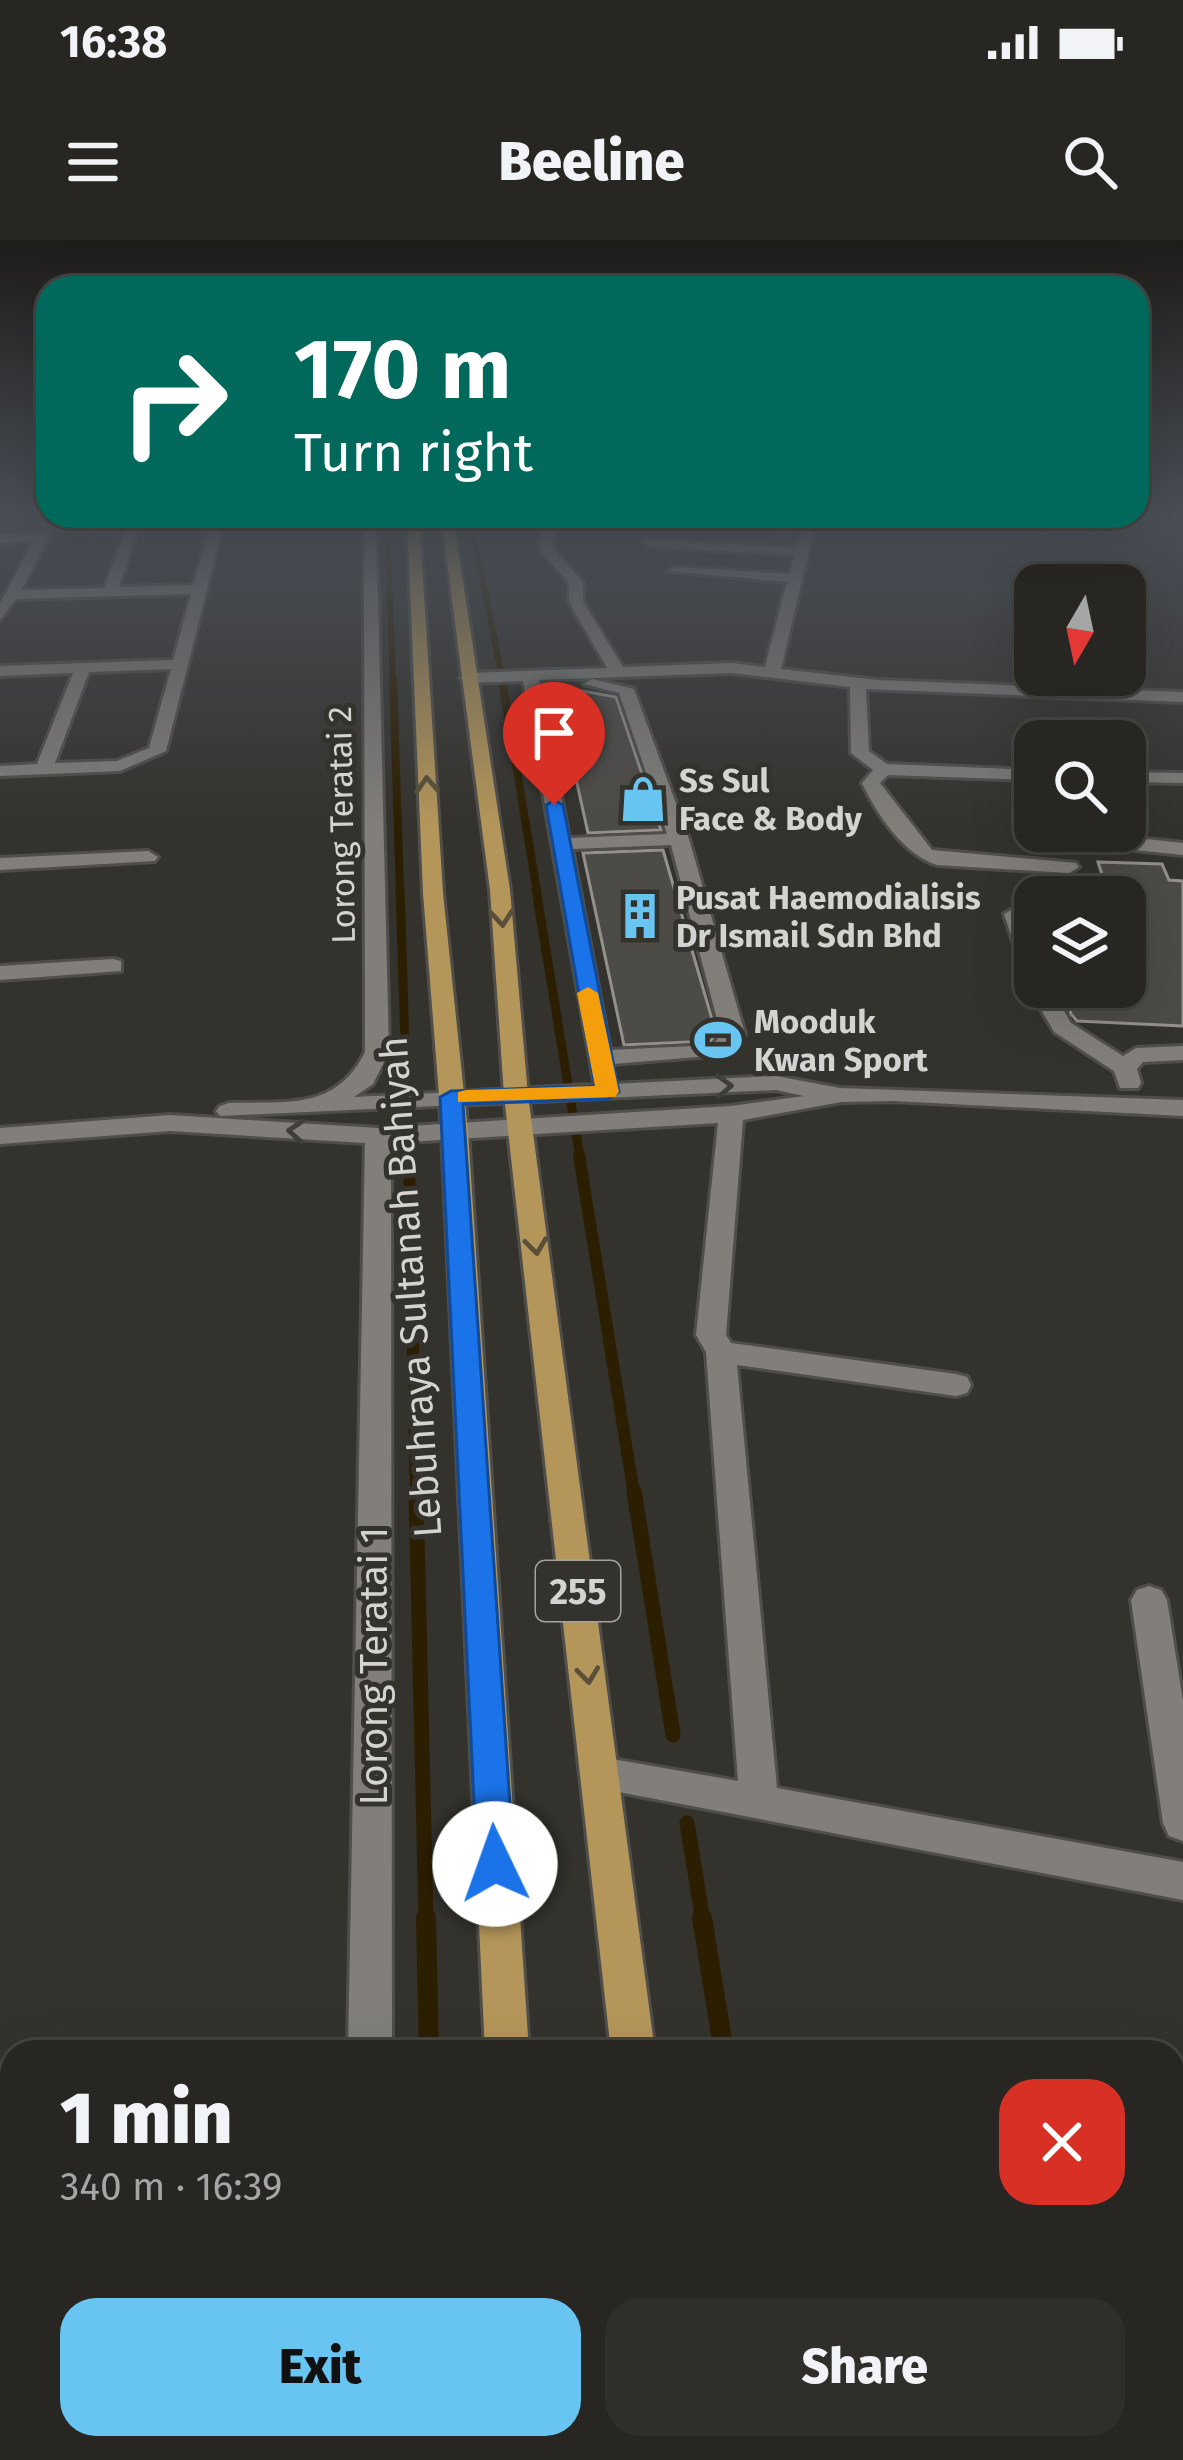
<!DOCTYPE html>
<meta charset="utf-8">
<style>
:root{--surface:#272622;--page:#2f2e2a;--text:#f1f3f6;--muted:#a4a5a5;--line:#434340;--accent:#68c4f0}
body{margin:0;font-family:"Fira Sans",sans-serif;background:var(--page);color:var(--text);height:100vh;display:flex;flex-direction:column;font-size:45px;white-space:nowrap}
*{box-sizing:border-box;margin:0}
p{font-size:39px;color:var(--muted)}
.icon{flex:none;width:66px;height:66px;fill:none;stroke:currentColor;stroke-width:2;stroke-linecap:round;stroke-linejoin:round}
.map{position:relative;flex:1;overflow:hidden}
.panel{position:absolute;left:0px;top:1800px;width:1185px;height:420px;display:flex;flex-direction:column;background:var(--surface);border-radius:36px 36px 0 0;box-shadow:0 12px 48px #0002,0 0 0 3px var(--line)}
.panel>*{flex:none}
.banner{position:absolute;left:36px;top:36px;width:1113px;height:252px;border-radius:36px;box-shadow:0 12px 48px #0002,0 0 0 3px var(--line);background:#00695c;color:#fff;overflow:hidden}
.needle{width:78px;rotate:189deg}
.controls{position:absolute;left:1014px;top:324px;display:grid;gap:24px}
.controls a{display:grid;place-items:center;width:132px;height:132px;border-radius:24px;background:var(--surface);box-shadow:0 12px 48px #0002,0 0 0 3px var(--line);font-size:60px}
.pin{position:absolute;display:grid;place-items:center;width:102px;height:102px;color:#fff;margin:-123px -51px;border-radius:50% 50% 50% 0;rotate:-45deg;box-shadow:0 0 12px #0007}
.pin .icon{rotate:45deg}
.me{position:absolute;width:132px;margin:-66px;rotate:357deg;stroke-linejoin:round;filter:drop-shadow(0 0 9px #0008)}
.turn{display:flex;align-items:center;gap:42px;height:252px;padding:0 60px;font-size:54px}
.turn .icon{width:156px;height:156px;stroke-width:2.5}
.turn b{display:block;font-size:84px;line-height:102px}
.round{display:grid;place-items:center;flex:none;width:126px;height:126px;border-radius:36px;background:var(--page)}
.overview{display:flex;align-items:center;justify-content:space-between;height:204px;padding:0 60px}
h1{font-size:72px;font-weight:800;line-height:90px}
.cta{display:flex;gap:24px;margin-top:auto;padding:24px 60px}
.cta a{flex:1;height:138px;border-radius:36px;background:var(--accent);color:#111;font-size:48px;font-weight:800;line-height:138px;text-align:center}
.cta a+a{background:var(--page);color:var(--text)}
.status{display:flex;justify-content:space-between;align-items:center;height:84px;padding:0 60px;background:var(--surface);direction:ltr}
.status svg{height:33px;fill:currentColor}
header{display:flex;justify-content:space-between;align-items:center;height:156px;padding:0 60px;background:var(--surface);font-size:54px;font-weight:800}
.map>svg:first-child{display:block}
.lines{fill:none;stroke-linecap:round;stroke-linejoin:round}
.stream-far5{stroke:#2c1e00;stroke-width:6}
.stream-far4{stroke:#2c1e00;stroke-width:8}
.stream-far3{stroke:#2c1e00;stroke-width:9}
.stream-far2{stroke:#2c1e00;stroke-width:12}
.stream-far1{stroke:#2c1e00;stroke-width:15}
.stream{stroke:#2c1e00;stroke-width:20}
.building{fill:#4d4b46;stroke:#94918c;stroke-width:3}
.minor-casing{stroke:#504e4a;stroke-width:6}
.major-casing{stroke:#504e4a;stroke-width:6}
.minor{fill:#827f7a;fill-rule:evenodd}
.major{fill:#b4965a;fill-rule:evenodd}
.oneway{stroke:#5a503a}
.oneway2{stroke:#403e39}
.route{fill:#1a73e8;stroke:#114b97;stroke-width:3}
.slow{fill:#f59e0b}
.labels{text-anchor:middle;stroke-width:10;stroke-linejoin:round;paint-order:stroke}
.far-poi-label{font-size:33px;font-weight:bold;fill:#d5d3d1;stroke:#34322d;text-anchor:start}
.far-street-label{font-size:33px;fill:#d5d3d1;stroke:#34322d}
.shield{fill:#34322d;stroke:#a5a3a0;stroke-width:3}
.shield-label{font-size:36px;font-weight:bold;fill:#d5d3d1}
.street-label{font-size:39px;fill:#d5d3d1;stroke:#34322d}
</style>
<div class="status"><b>16:38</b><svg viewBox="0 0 49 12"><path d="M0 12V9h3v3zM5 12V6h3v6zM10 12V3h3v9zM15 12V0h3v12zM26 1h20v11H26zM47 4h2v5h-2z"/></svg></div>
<header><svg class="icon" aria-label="menu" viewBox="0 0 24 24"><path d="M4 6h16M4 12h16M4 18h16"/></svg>Beeline<svg class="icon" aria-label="search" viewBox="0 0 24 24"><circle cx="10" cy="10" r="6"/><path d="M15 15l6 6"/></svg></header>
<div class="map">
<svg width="1183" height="2220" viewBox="0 0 1183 2220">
<rect width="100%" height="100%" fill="#34322d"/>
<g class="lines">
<!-- stream-far5 -->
<path class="stream-far5" d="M 387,276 L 393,442
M 470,276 L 503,442"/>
<!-- stream-far4 -->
<path class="stream-far4" d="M 393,439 L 400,652
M 502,439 L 537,652"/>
<!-- stream-far3 -->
<path class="stream-far3" d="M 400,649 L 406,835
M 536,649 L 580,918"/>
<!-- stream-far2 -->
<path class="stream-far2" d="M 579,915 L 634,1254
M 409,920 L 416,1254"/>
<!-- stream-far1 -->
<path class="stream-far1" d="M 416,1251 L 426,1681
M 634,1251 L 673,1495
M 687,1583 L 703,1681"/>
<!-- stream -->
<path class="stream" d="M 426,1678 L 429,1812
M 702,1678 L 724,1812
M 438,2208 L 439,2220
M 785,2208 L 787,2220"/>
</g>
<!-- building -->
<path class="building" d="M 571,449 L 616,457 L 661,590 L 588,593 L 558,457 Z
M 663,610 L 716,793 L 711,801 L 624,805 L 583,613 Z
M 1098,622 L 1162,624 L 1169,640 L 1183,641 L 1183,786 L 1077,781 L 1071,774 L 1064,747 L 1125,747 L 1125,657 L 1109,657 Z"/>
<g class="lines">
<defs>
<path id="minor" d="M 48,275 L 60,276 L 57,282 L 198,278 L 222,290 L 166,511 L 120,531 L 0,536 L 0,526 L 37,524 L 73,433 L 0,436 L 0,426 L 173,420 L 191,354 L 16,359 L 0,380 L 0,363 L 34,301 L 0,303 L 0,295 L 38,293 ZM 196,286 L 208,292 L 193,345 L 119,347 L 139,287 ZM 126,288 L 104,348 L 21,350 L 53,290 ZM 171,429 L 149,508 L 117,521 L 55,523 L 89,432 Z
M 364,276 L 376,276 L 389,812 L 373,844 L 354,857 L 776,836 L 840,848 L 1183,860 L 1183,876 L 893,861 L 841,862 L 743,880 L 726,1095 L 731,1103 L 956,1134 L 967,1137 L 971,1145 L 967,1153 L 956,1156 L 737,1125 L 777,1548 L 1183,1622 L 1183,1660 L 587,1546 L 582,1534 L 587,1522 L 601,1517 L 738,1541 L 706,1112 L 696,1095 L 718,883 L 391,903 L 392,1812 L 348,1812 L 365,903 L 170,891 L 0,904 L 0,888 L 170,875 L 378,888 L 731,866 L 804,856 L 776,850 L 220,876 L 216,871 L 220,866 L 229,863 C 286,861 336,871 365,812 Z
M 543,276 L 555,276 L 553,308 L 583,342 L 583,362 L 623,427 L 732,423 L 765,427 L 787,342 L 668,331 L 675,327 L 790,334 L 794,315 L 649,307 L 644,300 L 797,307 L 801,290 L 624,276 L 803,283 L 805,276 L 817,276 L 781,429 L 878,440 L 1183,452 L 1183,462 L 866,449 L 869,511 L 887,524 L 1035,530 L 1035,540 L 888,535 L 880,543 L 932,610 L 1076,623 L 1079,627 L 1069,633 L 937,625 C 904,615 876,573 862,543 L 873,530 L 851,513 L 850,447 L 732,433 L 539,440 L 569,598 L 667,594 L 619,453 L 584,444 L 592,439 L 634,449 L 689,599 L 745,794 L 733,814 L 613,824 L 612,840 L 594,840 L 523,441 L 468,443 L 460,438 L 468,433 L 607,428 L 569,362 L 569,343 L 539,309 ZM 671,605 L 721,794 L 713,805 L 610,810 L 572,609 Z
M 1125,532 L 1183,533 L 1183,543 L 1125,542 Z
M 1074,591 L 1183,603 L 1183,615 L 1095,606 Z
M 148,611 L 158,617 L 155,621 L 0,630 L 0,618 Z
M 1015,668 L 1026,674 L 1035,702 L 1035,741 L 1024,734 L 1004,674 Z
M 113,719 L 121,721 L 121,731 L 0,740 L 0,726 Z
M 1035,741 L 1035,747 L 1050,747 L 1071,783 L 1123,816 L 1136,808 L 1183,806 L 1183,820 L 1143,822 L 1137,829 L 1141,843 L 1138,848 L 1120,848 L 1114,831 L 1054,792 L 1028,747 Z
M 1149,1346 L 1161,1350 L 1167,1360 L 1183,1461 L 1183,1601 L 1169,1596 L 1163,1583 L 1131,1360 L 1137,1350 Z
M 341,2208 L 393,2208 L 393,2220 L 341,2220 Z
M 851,2208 L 903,2208 L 906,2220 L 854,2220 Z"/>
<path id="major" d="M 407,276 L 419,276 L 443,653 L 468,892 L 529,1812 L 485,1812 L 442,892 L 423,653 Z
M 441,276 L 453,276 L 510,650 L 528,855 L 655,1812 L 611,1812 L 504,855 L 490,650 Z
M 507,2208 L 559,2208 L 560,2220 L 508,2220 Z
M 653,2208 L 705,2208 L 706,2220 L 654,2220 Z"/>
</defs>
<!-- minor casing -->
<use href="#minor" class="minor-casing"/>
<!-- major casing -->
<use href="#major" class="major-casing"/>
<!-- minor -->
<use href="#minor" class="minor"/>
<!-- major -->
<use href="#major" class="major"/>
</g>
<!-- one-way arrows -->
<defs><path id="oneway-chevron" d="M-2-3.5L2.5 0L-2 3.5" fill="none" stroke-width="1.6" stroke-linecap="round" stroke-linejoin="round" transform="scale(3)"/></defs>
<g class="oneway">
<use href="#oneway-chevron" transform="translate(427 545) rotate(-93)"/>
<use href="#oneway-chevron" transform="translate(502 678) rotate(85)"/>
<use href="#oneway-chevron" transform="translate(536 1006) rotate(83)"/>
<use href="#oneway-chevron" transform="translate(588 1435) rotate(83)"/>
</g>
<g class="oneway2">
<use href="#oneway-chevron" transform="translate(724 846) rotate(-3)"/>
<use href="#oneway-chevron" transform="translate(296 891) rotate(-176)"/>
</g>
<!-- sky -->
<linearGradient id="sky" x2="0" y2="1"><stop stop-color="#1d1c19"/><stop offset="0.47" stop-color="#4a4f57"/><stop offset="1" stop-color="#4a4f57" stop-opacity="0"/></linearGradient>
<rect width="1183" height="586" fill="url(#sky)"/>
<!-- route -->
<path class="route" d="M 554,560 L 563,565 L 619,852 L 608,859 L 463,864 L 514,1624 L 508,1637 L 495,1642 L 482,1637 L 477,1624 L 440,857 L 451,851 L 595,846 L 546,565 Z"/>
<!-- slow -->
<path class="slow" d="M 588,747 L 598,753 L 619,852 L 615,857 L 458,862 L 458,852 L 466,850 L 595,846 L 577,753 Z"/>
<!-- icons -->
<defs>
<symbol id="shop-bare" viewBox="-9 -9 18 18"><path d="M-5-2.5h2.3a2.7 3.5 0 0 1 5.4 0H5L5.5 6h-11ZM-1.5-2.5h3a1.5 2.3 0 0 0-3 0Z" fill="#68c4f0" stroke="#34322d" stroke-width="2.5" paint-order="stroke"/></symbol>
<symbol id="building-bare" viewBox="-9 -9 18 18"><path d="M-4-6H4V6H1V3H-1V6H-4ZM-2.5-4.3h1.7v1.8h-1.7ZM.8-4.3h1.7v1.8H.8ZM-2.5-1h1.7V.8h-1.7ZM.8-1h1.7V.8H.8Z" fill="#68c4f0" stroke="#34322d" stroke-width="2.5" paint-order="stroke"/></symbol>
<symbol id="stadium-bare" viewBox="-9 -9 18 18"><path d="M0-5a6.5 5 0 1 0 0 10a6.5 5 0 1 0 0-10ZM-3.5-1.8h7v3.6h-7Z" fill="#68c4f0" stroke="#34322d" stroke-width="2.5" paint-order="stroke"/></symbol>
</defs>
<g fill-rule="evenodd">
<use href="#shop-bare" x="610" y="526" width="66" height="66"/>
<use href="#building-bare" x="607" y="643" width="66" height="66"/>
<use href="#stadium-bare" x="685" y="767" width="66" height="66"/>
</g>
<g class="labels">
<!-- far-poi labels -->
<g class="far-poi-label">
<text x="679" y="552">Ss Sul<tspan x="679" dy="38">Face &amp; Body</tspan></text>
<text x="676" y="669">Pusat Haemodialisis<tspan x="676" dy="38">Dr Ismail Sdn Bhd</tspan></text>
<text x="754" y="793">Mooduk<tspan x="754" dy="38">Kwan Sport</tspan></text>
</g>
<!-- far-street labels -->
<g class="far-street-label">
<text transform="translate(341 585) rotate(-91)" y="12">Lorong Teratai 2</text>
</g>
<!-- shield labels -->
<rect class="shield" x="536" y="1321" width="84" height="60" rx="9"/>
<g class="shield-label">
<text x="578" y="1364">255</text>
</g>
<!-- street labels -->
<g class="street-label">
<text transform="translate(410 1047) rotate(-94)" y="14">Lebuhraya Sultanah Bahiyah</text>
<text transform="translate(373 1426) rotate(-90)" y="14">Lorong Teratai 1</text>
</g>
</g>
</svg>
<div class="controls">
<a><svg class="needle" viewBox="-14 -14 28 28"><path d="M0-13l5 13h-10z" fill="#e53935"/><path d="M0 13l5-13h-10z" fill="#a4a5a5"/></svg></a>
<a><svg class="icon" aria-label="search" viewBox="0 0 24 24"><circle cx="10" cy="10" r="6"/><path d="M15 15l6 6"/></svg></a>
<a><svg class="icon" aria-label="layers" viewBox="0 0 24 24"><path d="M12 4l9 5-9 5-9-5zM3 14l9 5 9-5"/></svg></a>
</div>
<div class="pin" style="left:554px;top:565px;background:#d93025"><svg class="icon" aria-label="arrive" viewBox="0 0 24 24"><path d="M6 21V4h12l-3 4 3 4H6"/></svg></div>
<svg class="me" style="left:495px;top:1624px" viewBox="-20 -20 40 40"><circle r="19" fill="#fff"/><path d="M0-13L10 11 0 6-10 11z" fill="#1a73e8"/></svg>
<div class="banner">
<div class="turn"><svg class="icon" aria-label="right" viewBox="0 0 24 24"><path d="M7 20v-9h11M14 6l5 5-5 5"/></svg><div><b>170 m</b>Turn right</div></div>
</div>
<section class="panel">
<div class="overview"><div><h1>1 min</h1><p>340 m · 16:39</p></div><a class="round" style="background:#d93025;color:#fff"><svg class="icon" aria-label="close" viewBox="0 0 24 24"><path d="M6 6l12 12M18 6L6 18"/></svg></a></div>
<div class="cta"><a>Exit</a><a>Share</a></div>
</section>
</div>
